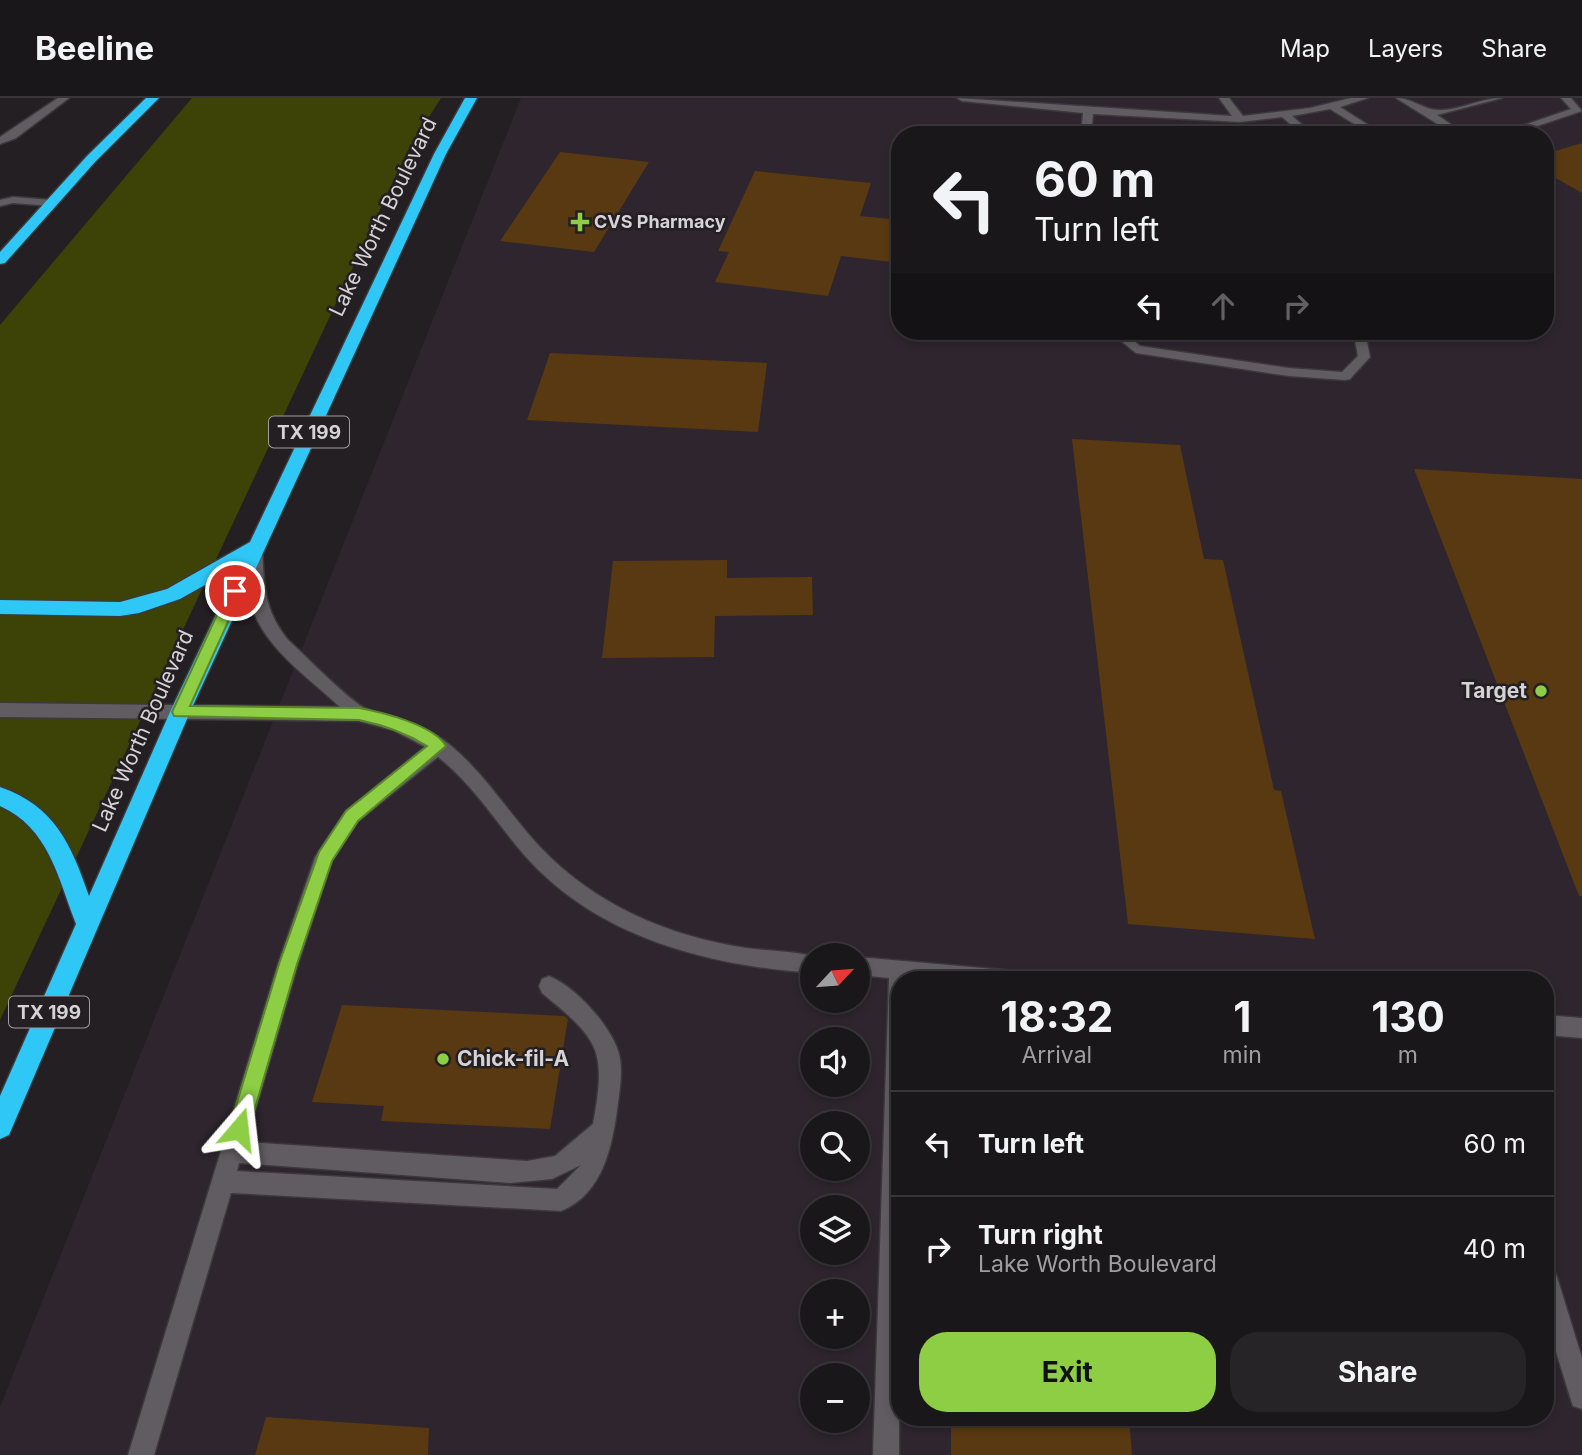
<!DOCTYPE html>
<meta charset="utf-8">
<style>
:root{--surface:#1a171a;--page:#272427;--text:#f1f3f6;--muted:#9f9fa2;--line:#383639;--accent:#8dce44}
body{margin:0;font-family:Inter,sans-serif;background:var(--page);color:var(--text);height:100vh;display:flex;flex-direction:column;font-size:26px;white-space:nowrap}
*{box-sizing:border-box;margin:0}
p{font-size:23px;color:var(--muted)}
.icon{flex:none;width:38px;height:38px;fill:none;stroke:currentColor;stroke-width:2;stroke-linecap:round;stroke-linejoin:round}
.map{position:relative;flex:1;overflow:hidden}
.details{position:absolute;left:891px;top:873px;width:663px;height:455px;display:flex;flex-direction:column;background:var(--surface);border-radius:28px;box-shadow:0 4px 10px #0003,0 0 0 2px var(--line)}
.details>*{flex:none}
.hud{position:absolute;left:891px;top:28px;width:663px;height:214px;border-radius:28px;box-shadow:0 4px 10px #0003,0 0 0 2px var(--line);background:#1a171a;color:var(--text);overflow:hidden}
.needle{width:46px;rotate:64deg}
.fabs{position:absolute;left:800px;top:845px;display:grid;gap:14px}
.fabs a{display:grid;place-items:center;width:70px;height:70px;border-radius:50%;background:var(--surface);box-shadow:0 4px 10px #0003,0 0 0 2px var(--line);font-size:35px}
.pin{position:absolute;display:grid;place-items:center;width:60px;height:60px;color:#fff;margin:-30px;border:4px solid #fff;border-radius:50%;box-shadow:0 2px 7px #0007}
.me{position:absolute;width:77px;margin:-38px;rotate:17deg;stroke-linejoin:round;filter:drop-shadow(0 0 5px #0008)}
.turn{display:flex;align-items:center;gap:24px;height:147px;padding:0 28px;font-size:32px}
.turn .icon{width:91px;height:91px;stroke-width:2.5}
.turn b{display:block;font-size:49px;line-height:60px}
.lanes{display:flex;align-items:center;height:66px;padding:0 28px;background:#0003;justify-content:center;gap:35px;direction:ltr}
.lanes .off{opacity:.35}
.eta{display:flex;justify-content:space-evenly;align-items:center;height:119px;text-align:center}
.eta b{font-size:42px;font-weight:700;line-height:49px}
.primary-button{display:flex;gap:14px;margin-top:auto;padding:14px 28px}
.primary-button a{flex:1;height:80px;border-radius:28px;background:var(--accent);color:#111;font-size:28px;font-weight:700;line-height:80px;text-align:center}
.primary-button a+a{background:var(--page);color:var(--text)}
ul{padding:0;list-style:none}
li{display:flex;align-items:center;gap:21px;height:105px;padding:0 28px;border-top:2px solid var(--line)}
li div{flex:1}
li b{display:block;font-size:26px}
li em{font-style:normal}
header{display:flex;align-items:center;gap:42px;box-sizing:border-box;height:98px;padding:0 35px;background:var(--surface);border-bottom:2px solid var(--line)}
header strong{font-size:33px}
nav{display:flex;gap:38px;margin-inline-start:auto;font-size:24px}
.map>svg:first-child{display:block}
.built{fill:#2e252e;fill-rule:evenodd}
.green{fill:#3d4207}
.building{fill:#593911}
.lines{fill:none;stroke-linecap:round;stroke-linejoin:round}
.minor-casing{stroke:#3c393d;stroke-width:3}
.highway-casing{stroke:#3c393d;stroke-width:3}
.minor{fill:#615c61;fill-rule:evenodd}
.highway{fill:#2fc7f5;fill-rule:evenodd}
.route{fill:#8dce44;stroke:#5c862c;stroke-width:2}
.poi-dot{fill:#8dce44;stroke:#231f23;stroke-width:2.5}
.labels{text-anchor:middle;stroke-width:5;stroke-linejoin:round;paint-order:stroke}
.far-poi-label{font-size:18px;font-weight:bold;fill:#d6d3d6;stroke:#231f23;text-anchor:start}
.shield{fill:#231f23;stroke:#a09da0;stroke-width:2}
.shield-label{font-size:19px;font-weight:bold;fill:#d6d3d6}
.street-label{font-size:21px;fill:#d6d3d6;stroke:#231f23}
.poi-label{font-size:21px;font-weight:bold;fill:#d6d3d6;stroke:#231f23;text-anchor:end}
</style>
<header>
<strong>Beeline</strong>
<nav><a>Map</a><a>Layers</a><a>Share</a></nav>
</header>
<div class="map">
<svg width="1582" height="1357" viewBox="0 0 1582 1357">
<rect width="100%" height="100%" fill="#231f23"/>
<!-- built -->
<path class="built" d="M 521,0 L 1582,0 L 1582,1357 L 0,1357 L 0,1309 ZM 900,37 L 1545,37 L 1545,233 L 900,233 ZM 812,858 L 858,858 L 858,903 L 812,903 ZM 900,882 L 1545,882 L 1545,1320 L 900,1320 ZM 812,942 L 858,942 L 858,987 L 812,987 ZM 812,1026 L 858,1026 L 858,1071 L 812,1071 ZM 812,1110 L 858,1110 L 858,1155 L 812,1155 ZM 812,1194 L 858,1194 L 858,1239 L 812,1239 ZM 812,1278 L 858,1278 L 858,1323 L 812,1323 Z"/>
<!-- green -->
<path class="green" d="M 192,0 L 441,0 L 407,54 L 0,922 L 0,227 Z"/>
<!-- building -->
<path class="building" d="M 1582,45 L 1582,95 L 1545,74 L 1545,56 Z
M 560,54 L 649,64 L 594,154 L 500,143 Z
M 755,73 L 871,85 L 860,118 L 900,122 L 900,165 L 841,158 L 828,198 L 715,184 L 729,154 L 718,153 Z
M 550,255 L 767,265 L 758,334 L 527,322 Z
M 1072,341 L 1180,347 L 1204,461 L 1223,462 L 1274,692 L 1281,693 L 1315,841 L 1128,826 Z
M 1414,371 L 1582,381 L 1582,798 L 1579,798 Z
M 727,462 L 727,480 L 812,479 L 813,517 L 715,518 L 714,559 L 602,560 L 613,463 Z
M 342,907 L 564,918 L 568,921 L 550,1031 L 381,1023 L 384,1008 L 312,1004 Z
M 266,1319 L 429,1330 L 428,1357 L 255,1357 Z
M 951,1320 L 1129,1320 L 1132,1357 L 951,1357 Z"/>
<g class="lines">
<defs>
<path id="minor" d="M 58,0 L 69,0 L 16,40 L 0,46 L 0,39 Z
M 957,0 L 1232,18 L 1219,0 L 1229,0 L 1243,18 L 1310,10 L 1351,0 L 1368,0 L 1340,9 L 1384,37 L 1372,37 L 1330,11 L 1292,18 L 1314,37 L 1303,37 L 1282,19 L 1240,24 L 1093,16 L 1091,37 L 1081,37 L 1083,15 L 962,3 Z
M 1396,0 C 1413,0 1423,12 1440,12 C 1461,12 1480,0 1502,0 L 1437,17 L 1467,37 L 1455,37 Z
M 1561,0 L 1571,0 L 1582,13 L 1511,37 L 1495,37 L 1571,11 Z
M 13,99 L 52,102 L 57,105 L 52,108 L 13,105 L 0,108 L 0,102 Z
M 1109,233 L 1122,233 L 1140,248 L 1289,270 L 1342,274 L 1358,258 L 1353,233 L 1365,233 L 1370,259 L 1350,281 L 1345,282 L 1289,278 L 1136,255 Z
M 255,444 L 262,449 C 264,486 263,511 288,542 C 304,556 351,605 367,611 C 393,622 422,626 445,643 C 483,672 508,715 540,749 C 595,807 668,838 746,850 C 768,853 792,853 814,858 L 812,875 C 707,867 599,840 526,759 C 497,726 473,686 438,659 L 358,723 L 332,762 L 298,866 L 246,1044 L 527,1063 L 555,1058 L 593,1026 C 607,951 599,942 542,895 L 539,888 L 542,881 L 549,878 C 576,889 612,929 619,956 C 623,971 620,990 618,1005 C 613,1045 604,1096 561,1113 L 231,1095 L 154,1357 L 128,1357 L 278,866 L 315,759 L 346,713 L 425,649 L 393,632 L 359,623 L 0,619 L 0,605 L 340,609 C 307,578 258,546 249,498 C 247,482 248,465 248,449 ZM 239,1065 L 510,1085 L 552,1081 L 581,1067 L 557,1091 L 237,1073 Z
M 858,859 L 1016,873 L 1023,875 L 1026,882 L 900,882 L 899,1357 L 873,1357 L 889,880 L 858,877 Z
M 1545,917 L 1582,920 L 1582,940 L 1545,937 Z
M 1545,1167 L 1553,1171 L 1557,1179 L 1582,1260 L 1582,1311 L 1573,1308 L 1570,1299 L 1545,1218 Z"/>
<path id="highway" d="M 146,0 L 159,0 L 95,64 L 5,165 L 0,166 L 0,154 L 87,58 Z
M 465,0 L 477,0 L 446,56 L 190,614 L 9,1037 L 0,1041 L 0,998 L 76,826 C 58,780 49,730 0,708 L 0,689 C 55,708 71,746 89,798 L 170,614 L 239,468 L 180,501 L 139,515 L 120,518 L 0,516 L 0,502 L 120,504 L 167,491 L 250,444 L 434,56 Z"/>
</defs>
<!-- minor casing -->
<use href="#minor" class="minor-casing"/>
<!-- highway casing -->
<use href="#highway" class="highway-casing"/>
<!-- minor -->
<use href="#minor" class="minor"/>
<!-- highway -->
<use href="#highway" class="highway"/>
</g>
<!-- route -->
<path class="route" d="M 235,487 L 242,493 L 190,608 L 359,610 C 382,614 434,627 446,648 L 358,723 L 332,763 L 297,866 L 249,1031 L 246,1038 L 239,1041 L 232,1038 L 229,1031 L 279,866 L 319,754 L 346,713 L 427,648 C 406,635 384,627 359,622 L 174,618 L 172,614 L 228,493 Z"/>
<!-- markers -->
<g class="poi-dot">
<path d="M576.5 113.5h7v7h7v7h-7v7h-7v-7h-7v-7h7z"/>
<circle cx="1541" cy="593" r="7"/>
<circle cx="443" cy="961" r="7"/>
</g>
<g class="labels">
<!-- far-poi labels -->
<g class="far-poi-label">
<text x="594" y="130">CVS Pharmacy</text>
</g>
<!-- shield labels -->
<g class="shield">
<rect x="269" y="318.5" width="80" height="31" rx="5"/>
<rect x="9" y="898.5" width="80" height="31" rx="5"/>
</g>
<g class="shield-label">
<text x="309" y="341">TX 199</text>
<text x="49" y="921">TX 199</text>
</g>
<!-- street labels -->
<g class="street-label">
<text transform="translate(383 119) rotate(-64)" y="7">Lake Worth Boulevard</text>
<text transform="translate(143 633) rotate(-66)" y="7">Lake Worth Boulevard</text>
</g>
<!-- poi labels -->
<g class="poi-label">
<text x="1527" y="600">Target</text>
<text x="457" y="968" text-anchor="start">Chick-fil-A</text>
</g>
</g>
</svg>
<div class="fabs">
<a><svg class="needle" viewBox="-14 -14 28 28"><path d="M0-13l5 13h-10z" fill="#e53935"/><path d="M0 13l5-13h-10z" fill="#9f9fa2"/></svg></a>
<a><svg class="icon" aria-label="sound" viewBox="0 0 24 24"><path d="M4 9h4l5-4v14l-5-4H4zM17 9q2 3 0 6"/></svg></a>
<a><svg class="icon" aria-label="search" viewBox="0 0 24 24"><circle cx="10" cy="10" r="6"/><path d="M15 15l6 6"/></svg></a>
<a><svg class="icon" aria-label="layers" viewBox="0 0 24 24"><path d="M12 4l9 5-9 5-9-5zM3 14l9 5 9-5"/></svg></a>
<a>+</a>
<a>−</a>
</div>
<div class="pin" style="left:235px;top:493px;background:#d93025"><svg class="icon" aria-label="arrive" viewBox="0 0 24 24"><path d="M6 21V4h12l-3 4 3 4H6"/></svg></div>
<svg class="me" style="left:239px;top:1031px" viewBox="-20 -20 40 40"><path d="M0-17L14 15 0 8-14 15z" fill="#8dce44" stroke="#fff" stroke-width="4"/></svg>
<div class="hud">
<div class="turn"><svg class="icon" aria-label="left" viewBox="0 0 24 24"><path d="M17 20v-9H6M10 6l-5 5 5 5"/></svg><div><b>60 m</b>Turn left</div></div>
<div class="lanes"><svg class="icon" aria-label="left" viewBox="0 0 24 24"><path d="M17 20v-9H6M10 6l-5 5 5 5"/></svg><svg class="icon off" aria-label="ahead" viewBox="0 0 24 24"><path d="M12 20V5M6 11l6-6 6 6"/></svg><svg class="icon off" aria-label="right" viewBox="0 0 24 24"><path d="M7 20v-9h11M14 6l5 5-5 5"/></svg></div>
</div>
<section class="details">
<div class="eta">
<div><b>18:32</b><p>Arrival</p></div>
<div><b>1</b><p>min</p></div>
<div><b>130</b><p>m</p></div>
</div>
<ul>
<li><svg class="icon" aria-label="left" viewBox="0 0 24 24"><path d="M17 20v-9H6M10 6l-5 5 5 5"/></svg><div><b>Turn left</b></div><em>60 m</em></li>
<li><svg class="icon" aria-label="right" viewBox="0 0 24 24"><path d="M7 20v-9h11M14 6l5 5-5 5"/></svg><div><b>Turn right</b><p>Lake Worth Boulevard</p></div><em>40 m</em></li>
</ul>
<div class="primary-button"><a>Exit</a><a>Share</a></div>
</section>
</div>
